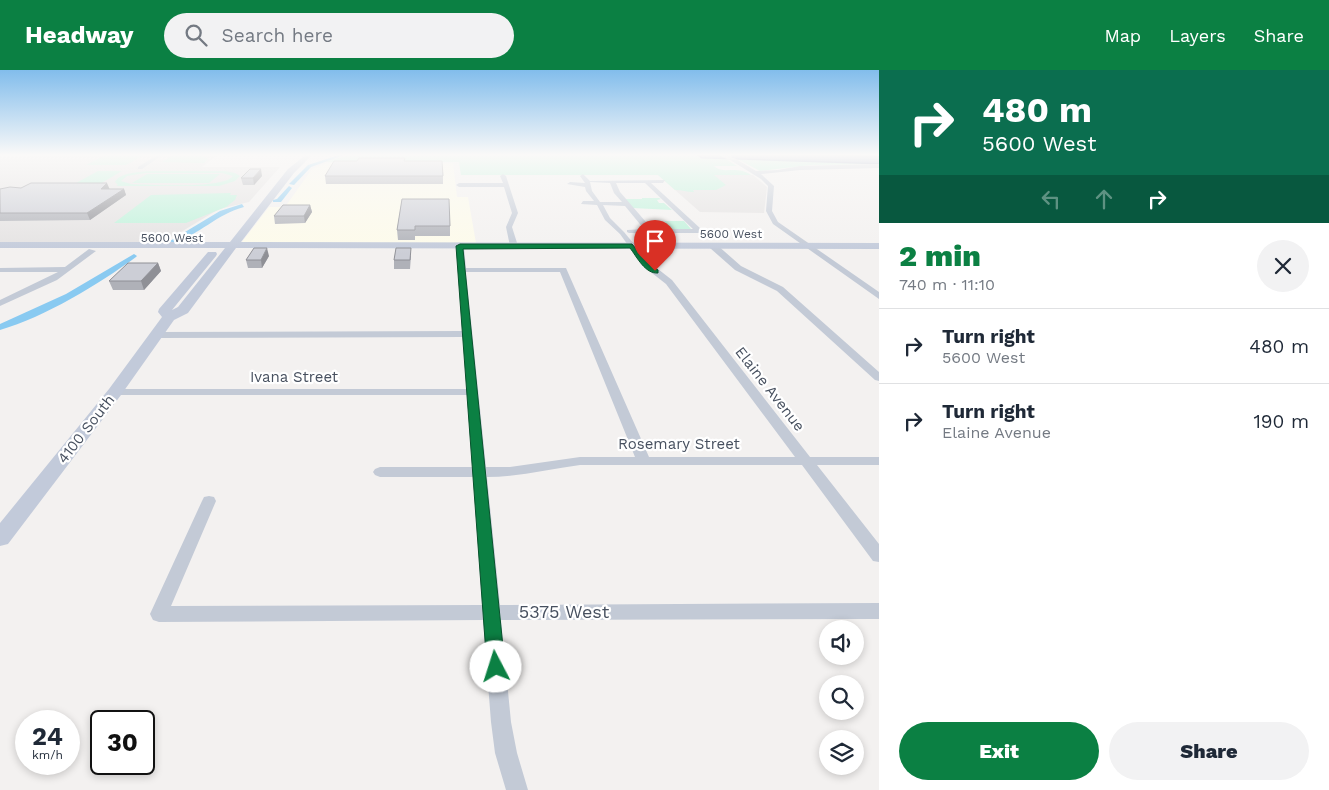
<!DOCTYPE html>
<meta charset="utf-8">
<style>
:root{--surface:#fff;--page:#f2f2f3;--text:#1f2937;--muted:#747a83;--line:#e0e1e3;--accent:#0b8043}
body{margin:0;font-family:"Work Sans",sans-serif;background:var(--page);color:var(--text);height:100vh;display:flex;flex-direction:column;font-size:19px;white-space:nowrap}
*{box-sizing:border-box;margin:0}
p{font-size:16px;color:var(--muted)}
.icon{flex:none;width:28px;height:28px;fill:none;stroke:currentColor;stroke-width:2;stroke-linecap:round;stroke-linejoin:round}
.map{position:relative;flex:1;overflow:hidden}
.sheet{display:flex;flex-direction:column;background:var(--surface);width:450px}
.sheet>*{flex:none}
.guide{background:#0b6e4f;color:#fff;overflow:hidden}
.buttons{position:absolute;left:819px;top:550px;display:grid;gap:10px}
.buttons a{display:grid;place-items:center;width:45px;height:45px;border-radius:50%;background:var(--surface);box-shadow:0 2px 8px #0003;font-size:25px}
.speed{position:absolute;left:15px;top:640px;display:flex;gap:10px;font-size:25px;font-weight:700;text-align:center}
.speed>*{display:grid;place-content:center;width:65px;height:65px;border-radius:50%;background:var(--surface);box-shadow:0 2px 8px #0003;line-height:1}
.speed small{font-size:12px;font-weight:400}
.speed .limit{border:2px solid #111;border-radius:8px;background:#fff;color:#111}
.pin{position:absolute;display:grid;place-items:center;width:42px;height:42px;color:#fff;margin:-51px -21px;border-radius:50% 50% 50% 0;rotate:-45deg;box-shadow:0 0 5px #0007}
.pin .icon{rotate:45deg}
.me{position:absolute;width:55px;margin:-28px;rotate:355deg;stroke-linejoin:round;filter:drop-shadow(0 0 4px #0008)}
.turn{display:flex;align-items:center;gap:18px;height:105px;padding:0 20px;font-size:22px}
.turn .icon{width:65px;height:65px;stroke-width:2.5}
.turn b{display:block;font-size:35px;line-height:42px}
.lanes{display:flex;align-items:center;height:48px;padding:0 20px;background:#0003;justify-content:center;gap:25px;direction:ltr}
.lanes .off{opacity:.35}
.round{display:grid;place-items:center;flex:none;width:52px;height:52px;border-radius:26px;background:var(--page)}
.overview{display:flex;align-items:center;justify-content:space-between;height:85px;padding:0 20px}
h1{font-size:30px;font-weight:800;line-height:38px;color:var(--accent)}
.action{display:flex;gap:10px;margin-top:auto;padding:10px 20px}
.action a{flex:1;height:58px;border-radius:30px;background:var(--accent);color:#fff;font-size:20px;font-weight:800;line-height:58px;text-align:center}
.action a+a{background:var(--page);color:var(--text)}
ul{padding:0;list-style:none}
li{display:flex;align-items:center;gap:15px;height:75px;padding:0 20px;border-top:1px solid var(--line)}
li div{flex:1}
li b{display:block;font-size:19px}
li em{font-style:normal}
header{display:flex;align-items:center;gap:30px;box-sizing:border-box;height:70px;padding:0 25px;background:var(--accent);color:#fff}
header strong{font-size:24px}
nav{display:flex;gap:28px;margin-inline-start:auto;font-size:18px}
.search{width:350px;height:45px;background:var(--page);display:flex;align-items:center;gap:12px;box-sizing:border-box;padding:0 18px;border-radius:28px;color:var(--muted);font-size:19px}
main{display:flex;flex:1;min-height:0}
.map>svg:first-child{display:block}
.commercial{fill:#fdfbea}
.education{fill:#e4e2e2}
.green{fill:#bdf2da;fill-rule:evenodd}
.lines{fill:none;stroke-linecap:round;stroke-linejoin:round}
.canal{fill:#89caf1;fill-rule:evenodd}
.highway-casing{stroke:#7184ad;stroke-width:3}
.street{fill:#c3cad6;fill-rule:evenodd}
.secondary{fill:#c2cada;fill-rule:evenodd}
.highway{fill:#8699c1;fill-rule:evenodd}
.street-bridge{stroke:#c3cad6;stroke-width:5.5}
.wall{fill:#afb1b8}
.shaded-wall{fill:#8f9096}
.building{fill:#ccced6;stroke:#8f9096}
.route{fill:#0b8043;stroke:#07532c}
.labels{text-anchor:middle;stroke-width:4.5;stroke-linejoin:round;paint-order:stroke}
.far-street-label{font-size:12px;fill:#47505f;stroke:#fff}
.street-label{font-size:15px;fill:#47505f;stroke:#fff}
.near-street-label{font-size:18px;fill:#47505f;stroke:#fff}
</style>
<header>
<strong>Headway</strong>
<div class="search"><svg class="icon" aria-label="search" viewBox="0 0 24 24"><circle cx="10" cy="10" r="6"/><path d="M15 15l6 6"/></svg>Search here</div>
<nav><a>Map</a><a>Layers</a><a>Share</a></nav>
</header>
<main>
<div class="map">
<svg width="879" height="720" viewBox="0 0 879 720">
<rect width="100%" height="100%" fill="#f3f1f0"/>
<!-- commercial -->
<path class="commercial" d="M 327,93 L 453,93 L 457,127 L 468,127 L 476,173 L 242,172 L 269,137 L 285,137 L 312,99 Z"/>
<!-- education -->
<path class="education" d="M 97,84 L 218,84 L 202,97 L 280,97 L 249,132 L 219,139 L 176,165 L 152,173 L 0,173 L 0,87 L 91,86 Z
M 658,105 L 753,105 L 767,117 L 764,143 L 700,142 Z"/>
<!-- green -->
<path class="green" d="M 108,84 L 146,84 L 126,95 L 86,95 Z
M 175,84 C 186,84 199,81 208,89 L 204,93 L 162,92 Z
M 366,84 L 651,84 L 721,86 L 737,96 L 714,96 C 724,105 736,95 751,105 L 714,105 L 726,115 L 716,120 L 693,120 L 694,122 C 687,122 682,120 675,120 L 658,105 L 461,105 L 459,92 L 325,92 L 348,85 Z
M 732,86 L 879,91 L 879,94 L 811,95 L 760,101 Z
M 98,101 L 122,101 L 93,118 L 67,118 Z
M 151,101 L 225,101 L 235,103 L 240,106 L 235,111 L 219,116 L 116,116 L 118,115 L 115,112 C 120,102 140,102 151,101 ZM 145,103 L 222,103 L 233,106 C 224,119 150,115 131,114 L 121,111 L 127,106 Z
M 147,104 L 220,104 L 209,113 L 132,113 Z
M 231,123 L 230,125 L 237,125 L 235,130 L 226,137 L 186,153 L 114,153 L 151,125 Z
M 642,128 L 659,128 L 661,129 L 657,130 L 659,133 L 664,133 L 672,140 L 633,138 L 625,129 L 642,129 Z
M 664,151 L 684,151 L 691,159 L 653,159 L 646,154 L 666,153 Z"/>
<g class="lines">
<!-- canal -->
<path class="canal" d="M 342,84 L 347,84 L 311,97 L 294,115 L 289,114 L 308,95 Z
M 289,116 L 292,118 L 281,132 L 273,132 L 273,130 L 277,129 Z
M 242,134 L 244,137 C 217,144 199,165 173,173 L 170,171 L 220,141 Z
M 134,184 L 137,186 L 136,187 C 99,214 45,247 0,260 L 0,254 L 66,224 Z"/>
<defs>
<path id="highway" d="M 698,84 L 766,84 L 879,87 L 879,93 L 702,87 Z"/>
</defs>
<!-- highway casing -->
<use href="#highway" class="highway-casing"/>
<!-- street -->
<path class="street" d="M 159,84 L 164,84 L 142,99 L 138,99 L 138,97 Z
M 727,86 L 731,86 L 756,101 L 778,100 L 800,96 L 879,94 L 879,98 L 800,100 L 761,104 L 774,116 L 772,141 L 778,152 L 879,222 L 879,229 L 773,154 L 766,141 L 768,116 L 761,109 L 727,88 Z
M 503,104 L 506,106 L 518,143 L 512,157 L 518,176 L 514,178 L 510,176 L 506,157 L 512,143 L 504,117 L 459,117 L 456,115 L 459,113 L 503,113 L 500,106 Z
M 583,104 L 590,111 L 665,110 L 663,113 L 651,113 L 701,159 L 722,160 L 723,161 L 720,163 L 629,163 L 627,162 L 627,160 L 644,159 L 625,136 L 603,135 L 610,148 L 624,162 L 649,192 L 672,210 L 810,387 L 879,387 L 879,395 L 817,395 L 879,474 L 879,492 L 873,491 L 802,395 L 580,395 C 549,399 518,407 487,407 L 500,535 L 879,533 L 879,549 L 501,550 L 511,652 L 517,683 L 528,720 L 506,720 L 495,683 L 491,652 L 483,550 L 159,552 L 153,550 L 150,544 L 202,431 L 204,427 L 209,426 L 214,427 L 216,431 L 171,536 L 482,535 L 473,407 L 380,407 L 375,405 L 373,402 L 375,399 L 380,397 L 472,397 L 467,325 L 115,325 L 109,322 L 115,319 L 467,319 L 463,267 L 157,268 L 152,265 L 157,262 L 462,261 L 456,177 L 460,175 L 464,177 L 466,198 L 566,198 L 649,387 L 795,387 L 666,214 L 643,196 L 620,164 L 605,150 L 597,135 L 581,134 L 583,131 L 594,131 L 586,121 L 585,117 L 567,114 L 570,112 L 585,113 L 580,106 ZM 590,112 L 610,113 L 614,123 L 622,132 L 600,132 L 592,121 ZM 616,113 L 645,113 L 693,159 L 652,159 L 620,122 ZM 466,202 L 560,202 L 635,387 L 580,387 L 510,397 L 486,397 Z
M 710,174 L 716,174 L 741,196 L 783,217 L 879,302 L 879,311 L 875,310 L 777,221 L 735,200 L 710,178 Z
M 89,179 L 96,181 L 57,210 L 0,236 L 0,230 L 58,202 L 0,202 L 0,198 L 65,197 Z"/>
<!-- secondary -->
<path class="secondary" d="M 307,84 L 313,84 L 294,103 L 241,172 L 879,173 L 879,179 L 236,178 L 188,243 L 174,250 L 121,325 L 8,474 L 0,476 L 0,453 L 109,319 L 162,247 L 158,242 L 159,239 L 208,182 L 216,182 L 217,184 L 216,186 L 172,240 L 178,237 L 225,178 L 0,178 L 0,172 L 230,172 L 288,99 Z"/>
<!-- highway -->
<use href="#highway" class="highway"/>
<!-- street-bridge -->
<path class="street-bridge" d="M 723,84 L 729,87"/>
</g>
<!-- wall -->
<path class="wall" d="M 405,91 L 443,106 L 443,114 L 326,114 L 325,106 Z
M 262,106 L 254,115 L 243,115 L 241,108 Z
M 21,118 L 124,119 L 126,125 L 90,150 L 0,151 L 0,119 Z
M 402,129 L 450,156 L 450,166 L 415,166 L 415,170 L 398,170 L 397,160 Z
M 310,135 L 312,142 L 305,153 L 275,154 L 274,146 Z
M 269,186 L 262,198 L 248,198 L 246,190 Z
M 411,186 L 410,199 L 394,199 L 394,190 Z
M 158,193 L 161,201 L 144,220 L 113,220 L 109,211 Z"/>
<!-- shaded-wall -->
<path class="shaded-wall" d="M 261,99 L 262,106 L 254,115 L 253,108 Z
M 107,113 L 110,120 L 101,119 Z
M 124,119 L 126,125 L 90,150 L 87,143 Z
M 310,135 L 312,142 L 305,153 L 304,146 Z
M 267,178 L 269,186 L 262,198 L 261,190 Z
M 158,193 L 161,201 L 144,220 L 141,211 Z"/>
<!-- building -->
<path class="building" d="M 359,88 L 405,88 L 404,91 L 442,91 L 443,106 L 325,106 L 334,91 L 357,91 Z
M 250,99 L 261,99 L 253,108 L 241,108 Z
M 31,113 L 107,113 L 101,119 L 124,119 L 87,143 L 0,143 L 0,119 L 10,117 L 21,118 Z
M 402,129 L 449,129 L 450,156 L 415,156 L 415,160 L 397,160 Z
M 283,135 L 310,135 L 304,146 L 274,146 Z
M 254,178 L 267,178 L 261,190 L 246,190 Z
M 396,178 L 411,178 L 410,190 L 394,190 Z
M 128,193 L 158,193 L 141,211 L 109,211 Z"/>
<!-- sky -->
<linearGradient id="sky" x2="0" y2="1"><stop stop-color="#82bdec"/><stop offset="0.46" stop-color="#faf9f8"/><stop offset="1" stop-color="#faf9f8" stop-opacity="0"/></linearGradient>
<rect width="879" height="184" fill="url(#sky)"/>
<!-- route -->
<path class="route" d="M 632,174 L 648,193 L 658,200 L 658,203 C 645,204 637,187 630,178 L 463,179 L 505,597 L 502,603 L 496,605 L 490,603 L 487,597 L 456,176 L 460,174 Z"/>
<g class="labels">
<!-- far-street labels -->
<g class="far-street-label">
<text x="731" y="168">5600 West</text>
<text x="172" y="172">5600 West</text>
</g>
<!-- street labels -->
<g class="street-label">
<text x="294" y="312">Ivana Street</text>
<text transform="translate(770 319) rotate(52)" y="5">Elaine Avenue</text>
<text transform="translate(86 359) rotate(-52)" y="5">4100 South</text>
<text x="679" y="379">Rosemary Street</text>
</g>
<!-- near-street labels -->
<g class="near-street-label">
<text x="564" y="548">5375 West</text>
</g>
</g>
</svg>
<div class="buttons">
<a><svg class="icon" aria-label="sound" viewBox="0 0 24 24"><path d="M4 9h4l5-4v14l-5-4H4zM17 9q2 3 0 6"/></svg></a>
<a><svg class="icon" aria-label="search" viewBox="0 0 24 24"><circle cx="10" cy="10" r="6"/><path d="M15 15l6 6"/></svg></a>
<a><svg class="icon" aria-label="layers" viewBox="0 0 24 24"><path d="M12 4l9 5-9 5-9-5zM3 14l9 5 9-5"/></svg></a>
</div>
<div class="speed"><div>24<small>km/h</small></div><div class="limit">30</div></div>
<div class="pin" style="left:655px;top:201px;background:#d93025"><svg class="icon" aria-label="arrive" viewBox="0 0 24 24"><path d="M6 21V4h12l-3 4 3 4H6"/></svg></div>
<svg class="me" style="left:496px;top:597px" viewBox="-20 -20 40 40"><circle r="19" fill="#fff"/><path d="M0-13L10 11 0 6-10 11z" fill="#0b8043"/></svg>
</div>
<section class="sheet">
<div class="guide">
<div class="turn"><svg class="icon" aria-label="right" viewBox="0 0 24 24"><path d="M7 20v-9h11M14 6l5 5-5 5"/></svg><div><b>480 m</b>5600 West</div></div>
<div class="lanes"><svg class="icon off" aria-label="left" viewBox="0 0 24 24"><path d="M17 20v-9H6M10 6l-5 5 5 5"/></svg><svg class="icon off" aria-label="ahead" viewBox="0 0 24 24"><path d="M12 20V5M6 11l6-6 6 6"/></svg><svg class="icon" aria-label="right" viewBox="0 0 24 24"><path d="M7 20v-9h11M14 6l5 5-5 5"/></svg></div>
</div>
<div class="overview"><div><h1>2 min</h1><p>740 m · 11:10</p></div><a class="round"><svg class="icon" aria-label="close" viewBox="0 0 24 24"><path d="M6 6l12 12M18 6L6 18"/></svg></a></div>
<ul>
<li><svg class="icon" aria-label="right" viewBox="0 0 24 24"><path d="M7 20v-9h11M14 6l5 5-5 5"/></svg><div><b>Turn right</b><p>5600 West</p></div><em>480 m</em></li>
<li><svg class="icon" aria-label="right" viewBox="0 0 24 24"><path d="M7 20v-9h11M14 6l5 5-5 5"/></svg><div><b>Turn right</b><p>Elaine Avenue</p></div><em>190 m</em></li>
</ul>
<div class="action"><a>Exit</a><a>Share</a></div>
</section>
</main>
